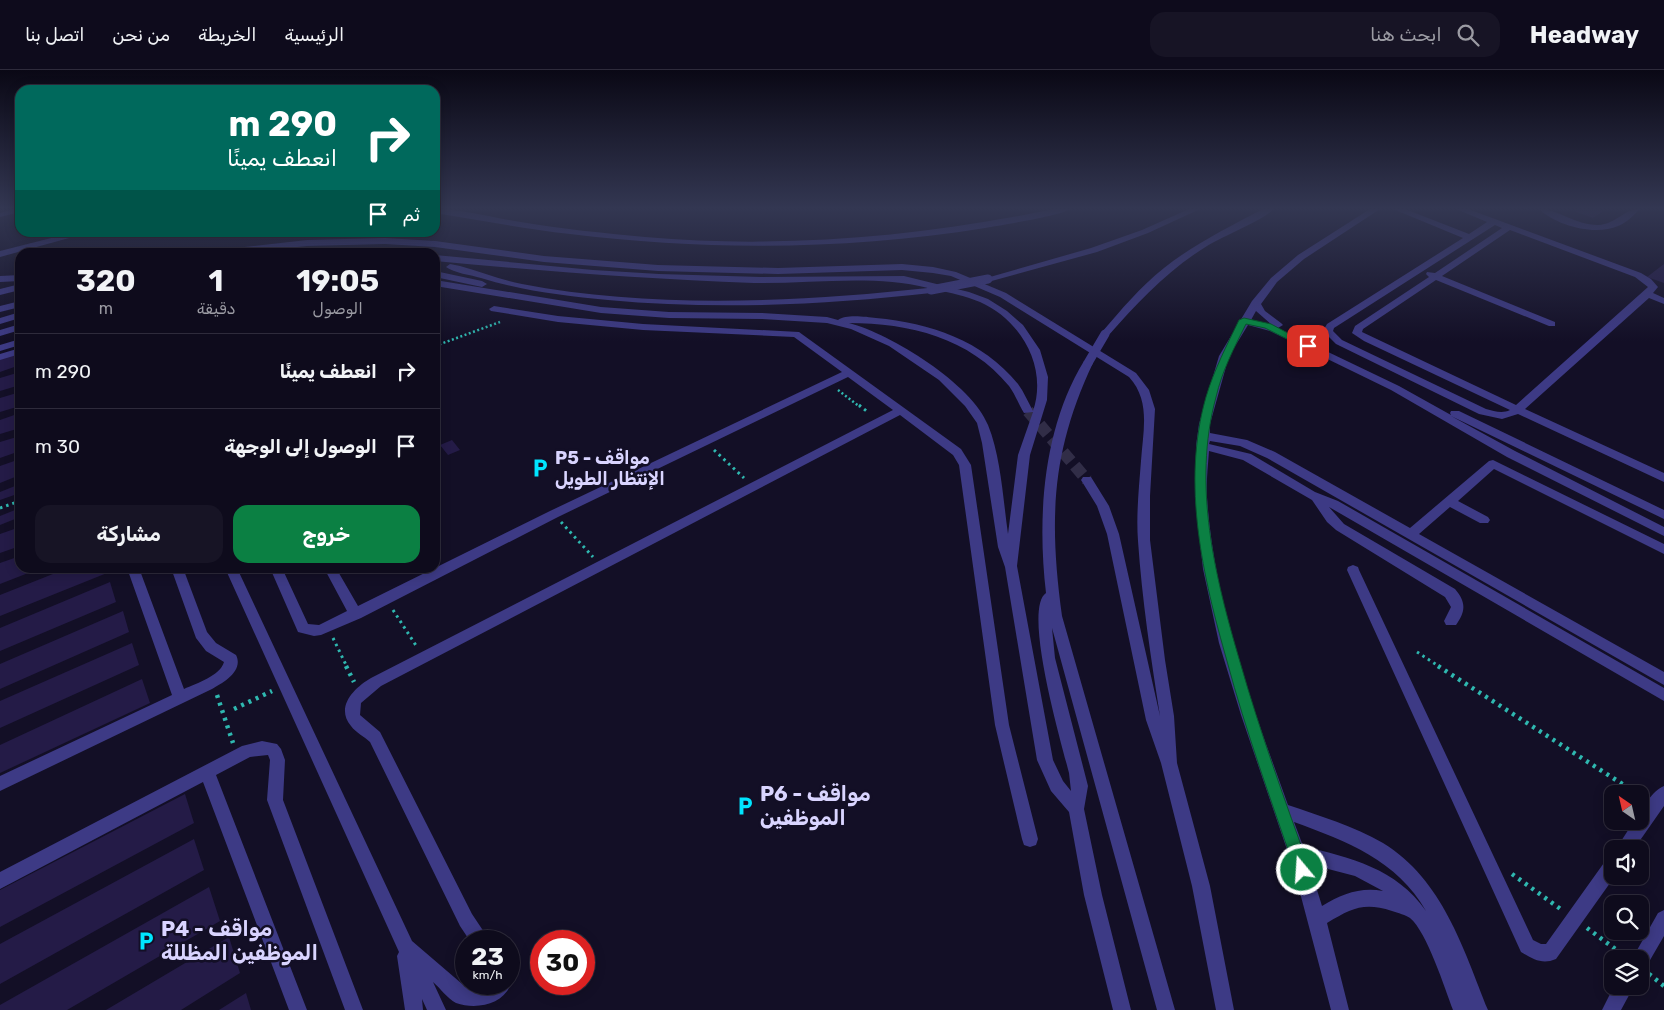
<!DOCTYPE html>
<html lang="ar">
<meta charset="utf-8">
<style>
:root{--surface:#0e0b1c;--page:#171425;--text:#f1f3f6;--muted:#9b9ba3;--line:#2e2b3b;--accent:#0b8043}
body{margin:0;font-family:Rubik,"Noto Naskh Arabic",sans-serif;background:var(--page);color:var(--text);direction:rtl;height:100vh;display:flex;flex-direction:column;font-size:19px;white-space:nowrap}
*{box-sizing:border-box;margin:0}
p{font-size:16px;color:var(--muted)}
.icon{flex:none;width:28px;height:28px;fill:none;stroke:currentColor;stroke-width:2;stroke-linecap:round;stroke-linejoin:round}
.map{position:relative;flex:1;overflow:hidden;direction:ltr}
.panel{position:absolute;left:15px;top:178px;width:425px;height:325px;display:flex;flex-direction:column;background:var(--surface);border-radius:15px;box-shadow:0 2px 12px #0003,0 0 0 1px var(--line);direction:rtl}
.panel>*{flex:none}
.guide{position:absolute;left:15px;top:15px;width:425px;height:152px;border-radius:15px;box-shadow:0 2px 12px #0003,0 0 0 1px var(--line);direction:rtl;background:#00695c;color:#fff;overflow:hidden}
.needle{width:32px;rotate:326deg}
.tools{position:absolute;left:1604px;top:715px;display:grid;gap:10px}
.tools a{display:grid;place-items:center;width:45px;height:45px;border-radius:10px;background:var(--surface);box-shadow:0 2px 12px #0003,0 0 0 1px var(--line);font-size:25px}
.speed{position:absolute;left:455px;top:860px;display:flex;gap:10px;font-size:25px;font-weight:700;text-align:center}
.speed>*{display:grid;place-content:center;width:65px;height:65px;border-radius:50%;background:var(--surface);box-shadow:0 2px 12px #0003,0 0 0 1px var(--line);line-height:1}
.speed small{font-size:12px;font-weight:400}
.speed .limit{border:8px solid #d22;background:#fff;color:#111}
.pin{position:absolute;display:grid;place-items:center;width:42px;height:42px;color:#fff;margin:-21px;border-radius:10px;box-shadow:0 2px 8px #0006}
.me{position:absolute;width:55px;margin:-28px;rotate:342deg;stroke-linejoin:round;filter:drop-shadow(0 0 4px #0008)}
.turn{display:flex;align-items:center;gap:18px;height:105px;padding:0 20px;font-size:22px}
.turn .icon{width:65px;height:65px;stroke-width:2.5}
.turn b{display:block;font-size:35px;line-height:42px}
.then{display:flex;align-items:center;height:48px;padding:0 20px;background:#0003;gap:10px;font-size:19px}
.eta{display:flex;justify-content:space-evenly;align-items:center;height:85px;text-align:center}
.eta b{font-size:30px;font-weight:700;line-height:35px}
.primary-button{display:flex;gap:10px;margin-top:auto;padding:10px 20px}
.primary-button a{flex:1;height:58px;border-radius:15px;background:var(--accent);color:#fff;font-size:20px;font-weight:700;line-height:58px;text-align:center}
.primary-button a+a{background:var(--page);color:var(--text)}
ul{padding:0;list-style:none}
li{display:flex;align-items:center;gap:15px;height:75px;padding:0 20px;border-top:1px solid var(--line)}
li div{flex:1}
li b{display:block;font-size:19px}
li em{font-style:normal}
header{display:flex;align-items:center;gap:30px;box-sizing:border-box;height:70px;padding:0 25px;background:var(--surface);border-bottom:1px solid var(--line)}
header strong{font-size:24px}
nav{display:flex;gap:28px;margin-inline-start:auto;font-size:18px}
.search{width:350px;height:45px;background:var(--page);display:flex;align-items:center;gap:12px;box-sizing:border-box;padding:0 18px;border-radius:15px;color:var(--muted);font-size:19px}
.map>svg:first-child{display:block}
.building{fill:#241b47}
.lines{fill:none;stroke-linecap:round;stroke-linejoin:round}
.minor-tunnel{stroke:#312d47;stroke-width:12;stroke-dasharray:12 6;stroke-linecap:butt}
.path-far2{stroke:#2fb8b0;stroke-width:2.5;stroke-dasharray:2 2.5;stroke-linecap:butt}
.path-far1{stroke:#2fb8b0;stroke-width:3;stroke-dasharray:2.5 4;stroke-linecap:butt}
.path{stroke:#2fb8b0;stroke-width:4.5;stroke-dasharray:3 5;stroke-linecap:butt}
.minor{fill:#3d3a85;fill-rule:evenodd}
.minor-bridge{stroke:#3d3a85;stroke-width:9}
.route{fill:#0b8043;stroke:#07532c}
.labels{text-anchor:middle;stroke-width:5;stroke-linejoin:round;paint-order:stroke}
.poi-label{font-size:18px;font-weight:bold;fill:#d9d4ff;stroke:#130f26;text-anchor:start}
.near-poi-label{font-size:21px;font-weight:bold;fill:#d9d4ff;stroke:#130f26;text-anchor:start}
</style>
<header>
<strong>Headway</strong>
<div class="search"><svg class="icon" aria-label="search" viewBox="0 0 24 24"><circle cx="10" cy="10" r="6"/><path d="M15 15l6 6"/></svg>ابحث هنا</div>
<nav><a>الرئيسية</a><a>الخريطة</a><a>من نحن</a><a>اتصل بنا</a></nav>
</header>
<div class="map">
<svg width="1664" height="940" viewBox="0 0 1664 940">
<rect width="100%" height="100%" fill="#130f26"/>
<!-- building -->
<path class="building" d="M 1575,139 L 1596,139 L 1603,141 L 1593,148 L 1573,141 Z
M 1664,194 L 1664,213 L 1647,207 Z
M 20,283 L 20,295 L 0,302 L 0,289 Z
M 20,302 L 20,315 L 0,321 L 0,308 Z
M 20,322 L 20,336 L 0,342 L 0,328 Z
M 20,343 L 20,358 L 0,364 L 0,350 Z
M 20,366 L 20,381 L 0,388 L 0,372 Z
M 452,370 L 460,380 L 448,385 L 440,375 Z
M 20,389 L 20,405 L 0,413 L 0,396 Z
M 20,414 L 20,423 L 0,430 L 0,422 Z
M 20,438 L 20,447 L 0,455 L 0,446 Z
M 20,457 L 20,476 L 0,483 L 0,464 Z
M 20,486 L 20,498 L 41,498 L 0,514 L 0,493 Z
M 68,498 L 106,498 L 107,503 L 0,546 L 0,525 Z
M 110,512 L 116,532 L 0,581 L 0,558 Z
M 123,541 L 129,562 L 0,619 L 0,594 Z
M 132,573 L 139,595 L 0,658 L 0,631 Z
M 142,609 L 150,633 L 0,703 L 0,675 Z
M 185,724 L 194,753 L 0,857 L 0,820 Z
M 194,769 L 204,800 L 0,914 L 0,874 Z
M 209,817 L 220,851 L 67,940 L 0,940 L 0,935 Z
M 229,867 L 240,903 L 181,940 L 106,940 Z
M 246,923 L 251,940 L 219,940 Z"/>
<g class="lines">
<!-- minor-tunnel -->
<path class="minor-tunnel" d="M 1028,341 L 1087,410"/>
<!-- path-far2 -->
<path class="path-far2" d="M 435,276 L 500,252
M 838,320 L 860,337"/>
<!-- path-far1 -->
<path class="path-far1" d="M 859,335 L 869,343
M 714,380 L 744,408
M 0,438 L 20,431
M 561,452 L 593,487
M 393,540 L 417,577
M 333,568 L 347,597
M 1417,582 L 1440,597"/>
<!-- path -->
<path class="path" d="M 346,596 L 354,612
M 1438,596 L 1638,724
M 217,625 L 233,673
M 234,639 L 272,621
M 1512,804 L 1562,840
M 1587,858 L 1626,887
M 1649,904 L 1664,916"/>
<!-- minor -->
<path class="minor" d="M 14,139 L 20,139 L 20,142 L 0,147 L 0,143 Z
M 435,139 C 463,139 493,148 521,152 C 562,159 603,163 645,167 C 781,179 920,167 1054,139 L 1070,139 C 1060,146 1001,155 985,158 C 848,180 708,181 570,164 C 525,159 480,150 435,143 Z
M 1189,139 L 1200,139 L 1148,163 L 1097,182 L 988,212 L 983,209 L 1091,178 L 1142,160 Z
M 1263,139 L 1274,139 C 1260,152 1225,165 1207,176 C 1168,200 1138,232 1108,266 L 1102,266 L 1102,262 C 1121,240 1140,217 1164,198 C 1194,174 1229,157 1263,139 Z
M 1370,139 L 1380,139 L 1304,189 L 1277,212 L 1261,234 L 1265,241 L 1281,253 L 1283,255 L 1278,258 L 1399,316 L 1451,345 L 1450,343 L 1451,341 L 1459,341 L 1664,440 L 1664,449 L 1451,346 L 1515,381 L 1664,457 L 1664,466 L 1507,387 L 1391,320 L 1270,261 L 1248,255 L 1229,286 L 1210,354 L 1210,363 L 1247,370 L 1275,382 L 1410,458 L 1489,391 L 1493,390 L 1664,474 L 1664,484 L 1494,399 L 1458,431 L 1488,447 L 1490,450 L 1488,453 L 1480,453 L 1450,437 L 1419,464 L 1664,602 L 1664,615 L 1267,388 L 1240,376 L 1210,371 L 1209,374 L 1251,384 L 1315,422 L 1338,431 L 1664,618 L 1664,631 L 1329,437 L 1344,454 L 1455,519 C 1466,532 1466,541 1456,555 L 1446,555 L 1444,551 L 1451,537 L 1445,527 L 1336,460 L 1327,452 L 1312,430 L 1243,390 L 1209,381 C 1208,396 1206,412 1207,427 C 1214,534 1252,635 1288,735 C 1320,746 1354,756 1383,773 C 1443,810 1463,878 1488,940 L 1453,940 C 1445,919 1427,862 1410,848 C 1406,845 1398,843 1392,841 C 1364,832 1352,838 1327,853 L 1349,940 L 1331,940 L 1294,800 L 1241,645 L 1219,573 L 1203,499 L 1195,426 L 1198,378 L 1196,376 L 1199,354 L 1219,286 L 1252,231 L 1271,208 L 1298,185 ZM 1256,241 L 1273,256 L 1251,250 ZM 1294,752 C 1346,771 1397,790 1426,841 C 1396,798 1351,788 1303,776 ZM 1309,794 L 1355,806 L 1383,821 C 1360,817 1342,824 1322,836 Z
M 1393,139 L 1405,139 L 1469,164 L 1487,152 L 1456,139 L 1468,139 L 1641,203 L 1651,209 L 1658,217 L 1653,223 L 1664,228 L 1664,234 L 1649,228 L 1525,339 L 1664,403 L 1664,412 L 1518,344 L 1502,349 L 1479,344 L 1336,274 L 1323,261 L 1327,254 L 1463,168 ZM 1495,155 L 1502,158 L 1435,203 L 1427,202 L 1426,204 L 1429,207 L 1355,256 L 1352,263 L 1364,271 L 1510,340 C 1502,344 1494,341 1486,339 L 1342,270 L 1333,261 L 1334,258 ZM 1510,160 L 1635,207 L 1648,217 L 1516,335 L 1362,262 L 1363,259 L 1436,210 L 1549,256 L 1555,256 L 1555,252 L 1442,206 Z
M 1539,139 C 1558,139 1575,155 1598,155 C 1617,154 1623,139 1640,139 C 1634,145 1626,153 1618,156 C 1595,166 1557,156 1539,139 Z
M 75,162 L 91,162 L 0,187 L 0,181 Z
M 385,168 L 435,171 L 544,186 L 658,195 L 778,198 L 902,194 L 933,197 L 956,202 L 1006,223 L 1136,303 L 1149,320 L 1155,339 L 1150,426 L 1150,470 L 1165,590 L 1174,646 L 1177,693 L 1210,816 L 1234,940 L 1216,940 L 1192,816 L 1161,693 L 1146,650 L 1107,464 L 1097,436 L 1081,410 L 1083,407 L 1091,407 L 1109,436 L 1119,464 L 1160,646 C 1151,588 1142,530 1138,471 C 1136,445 1139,417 1141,391 C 1143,361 1151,331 1129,307 L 1000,227 L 951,206 L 933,203 L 902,200 L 778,204 L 658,201 L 544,192 L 435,177 L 385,174 L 307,176 L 245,182 L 222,182 L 226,179 L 307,170 Z
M 435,185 L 593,200 L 659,204 L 761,207 L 904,206 L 969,222 L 988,229 L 1007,241 L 1023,255 L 1040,280 L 1048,307 L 1047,330 L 1030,385 L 1017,496 L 1053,690 L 1063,711 L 1071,721 L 1069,703 C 1062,675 1022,539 1046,523 C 1037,446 1043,358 1084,291 L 1092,291 L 1093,293 C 1051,382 1049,450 1062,546 L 1175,940 L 1157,940 L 1052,558 L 1055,588 L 1088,716 L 1084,739 L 1102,825 L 1131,940 L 1113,940 L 1084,825 L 1069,742 L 1051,721 L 1037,690 L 1005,497 L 998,477 L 982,373 L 977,353 L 965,336 L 939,310 L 889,276 L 851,259 L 827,253 L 762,249 L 669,248 L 601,243 L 435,216 L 435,210 L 601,237 L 669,242 L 762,243 L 827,247 L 838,250 C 846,244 866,247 876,248 C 930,253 982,270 1018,314 C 1024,322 1028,332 1033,341 C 1048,297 1021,250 980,232 C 966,226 950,223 935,219 L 931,223 C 824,235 716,240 608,230 C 565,226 523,221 481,208 C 471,205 454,203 446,197 L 450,194 L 460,196 C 481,202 501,210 522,214 C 652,239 798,232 928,218 C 873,204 810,214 754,213 C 646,209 542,201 435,191 ZM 849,253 C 909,253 970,268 1009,316 C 1015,324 1019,335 1024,343 L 1033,342 L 1018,385 L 1008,464 C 1003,429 1001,387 988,355 C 972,314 891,264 849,253 Z
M 435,201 L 482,211 L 487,214 L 482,217 L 435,207 Z
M 20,205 L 20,211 L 0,212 L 0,206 Z
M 20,214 L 20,220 L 0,225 L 0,219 Z
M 20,231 L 20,237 L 0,242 L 0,236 Z
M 494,236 L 558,246 L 643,254 L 799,262 L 961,379 L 971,395 L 1009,655 L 1038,769 L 1036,775 L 1030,777 L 1024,775 L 1022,769 L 995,655 L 959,395 L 953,385 L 900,345 L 381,616 L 361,633 L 360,645 L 380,662 L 472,844 L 490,871 L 470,871 L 460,856 L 370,672 C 364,666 356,663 351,656 C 335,637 354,618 371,608 L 893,340 L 848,307 L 558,447 L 361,548 L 321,565 L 314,566 L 298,562 L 270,498 L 282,498 L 308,554 L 319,555 L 347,541 L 324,498 L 336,498 L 358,536 L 550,441 L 842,302 L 794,267 L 643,260 L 558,252 L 491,241 L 489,239 Z
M 20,242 L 20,248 L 0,254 L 0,248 Z
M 20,254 L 20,260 L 0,266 L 0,260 Z
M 20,269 L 20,275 L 0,281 L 0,275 Z
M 20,278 L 20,284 L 0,290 L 0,284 Z
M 1353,495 L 1358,497 L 1359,500 L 1533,870 L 1541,874 L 1546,874 L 1606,790 L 1612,788 L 1612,806 L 1615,806 L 1556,889 C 1542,895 1533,889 1521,882 L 1347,500 L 1348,497 Z
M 127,498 L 139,498 L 184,619 C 197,613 220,606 224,592 L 206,581 L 196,568 L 171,498 L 183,498 L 207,562 L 216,573 L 236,585 C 244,601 223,613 212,619 L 0,721 L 0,706 L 172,625 Z
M 225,498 L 237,498 L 412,871 L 468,919 L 479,920 L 489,914 L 509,914 L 509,908 L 511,914 C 503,935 476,940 456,933 C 447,928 440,918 433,912 L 446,940 L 427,940 L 422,929 L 423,940 L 405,940 L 397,886 L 399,882 Z
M 262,671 L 277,674 L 281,679 L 285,690 L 283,730 L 363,940 L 345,940 L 267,730 L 270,690 L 268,685 L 250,687 L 216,705 L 307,940 L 289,940 L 203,712 L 0,819 L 0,802 L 242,676 Z
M 1664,716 L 1664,736 L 1634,779 L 1616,779 L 1634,751 L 1640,751 C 1640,739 1653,720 1664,716 Z
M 1664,840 L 1664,866 L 1646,897 L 1640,900 L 1640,889 L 1632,889 L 1658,843 Z
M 1614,916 L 1634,916 L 1621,940 L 1602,940 Z"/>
<!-- minor-bridge -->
<path class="minor-bridge" d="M 931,220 L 988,209
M 1088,293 L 1105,264"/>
</g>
<!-- sky -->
<linearGradient id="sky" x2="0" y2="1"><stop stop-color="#0a0815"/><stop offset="0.51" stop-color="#333752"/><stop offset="1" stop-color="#333752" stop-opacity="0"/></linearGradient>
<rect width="1664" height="271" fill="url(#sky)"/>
<!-- route -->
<path class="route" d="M 1244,248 L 1271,254 L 1312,276 L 1305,278 L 1265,258 L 1246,254 C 1234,278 1222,301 1216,327 C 1192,415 1215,507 1240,592 C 1260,662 1285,731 1310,800 L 1308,805 L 1302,807 L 1297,805 L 1295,800 C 1271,730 1246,662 1227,591 C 1203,507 1181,414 1206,327 C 1214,300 1227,275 1239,250 Z"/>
<!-- icons -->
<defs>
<symbol id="parking-bare" viewBox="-9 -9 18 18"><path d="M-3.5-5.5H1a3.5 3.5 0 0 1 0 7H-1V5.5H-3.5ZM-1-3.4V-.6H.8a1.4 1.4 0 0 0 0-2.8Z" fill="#00e5ff" stroke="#130f26" stroke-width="2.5" paint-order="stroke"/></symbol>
</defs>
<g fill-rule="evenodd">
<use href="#parking-bare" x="526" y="384" width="28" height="28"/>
<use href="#parking-bare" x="731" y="722" width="28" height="28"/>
<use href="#parking-bare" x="132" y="857" width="28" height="28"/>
</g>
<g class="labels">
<!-- poi labels -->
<g class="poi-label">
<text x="555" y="394">P5 - مواقف<tspan x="555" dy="21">الإنتظار الطويل</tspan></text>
</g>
<!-- near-poi labels -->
<g class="near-poi-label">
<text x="760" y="731">P6 - مواقف<tspan x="760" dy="24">الموظفين</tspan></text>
<text x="161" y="866">P4 - مواقف<tspan x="161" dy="24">الموظفين المظللة</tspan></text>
</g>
</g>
</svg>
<div class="tools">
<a><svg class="needle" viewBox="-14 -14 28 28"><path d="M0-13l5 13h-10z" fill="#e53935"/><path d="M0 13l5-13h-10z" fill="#9b9ba3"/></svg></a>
<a><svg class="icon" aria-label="sound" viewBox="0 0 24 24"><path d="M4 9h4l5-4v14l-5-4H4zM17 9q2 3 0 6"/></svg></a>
<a><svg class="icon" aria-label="search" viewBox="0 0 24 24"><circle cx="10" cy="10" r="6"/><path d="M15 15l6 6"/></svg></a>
<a><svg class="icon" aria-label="layers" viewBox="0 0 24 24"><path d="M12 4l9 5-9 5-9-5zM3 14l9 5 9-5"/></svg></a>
</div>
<div class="speed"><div>23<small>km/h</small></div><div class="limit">30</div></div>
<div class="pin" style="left:1308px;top:276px;background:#d93025"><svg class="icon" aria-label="arrive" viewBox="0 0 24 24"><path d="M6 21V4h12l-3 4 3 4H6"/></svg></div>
<svg class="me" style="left:1302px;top:800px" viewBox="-20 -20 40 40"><circle r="17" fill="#0b8043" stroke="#fff" stroke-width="3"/><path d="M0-11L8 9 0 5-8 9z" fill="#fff"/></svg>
<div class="guide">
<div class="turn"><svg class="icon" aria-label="right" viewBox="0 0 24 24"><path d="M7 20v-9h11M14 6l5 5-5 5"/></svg><div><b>290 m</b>انعطف يمينًا</div></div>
<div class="then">ثم<svg class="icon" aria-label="arrive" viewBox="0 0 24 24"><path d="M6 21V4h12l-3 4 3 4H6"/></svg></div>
</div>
<section class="panel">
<div class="eta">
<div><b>19:05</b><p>الوصول</p></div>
<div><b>1</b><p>دقيقة</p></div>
<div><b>320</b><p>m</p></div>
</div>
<ul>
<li><svg class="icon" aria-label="right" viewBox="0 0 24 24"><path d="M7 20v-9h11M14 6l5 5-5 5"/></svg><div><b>انعطف يمينًا</b></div><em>290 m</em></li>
<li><svg class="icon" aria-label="arrive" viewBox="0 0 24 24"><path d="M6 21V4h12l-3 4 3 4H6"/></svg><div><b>الوصول إلى الوجهة</b></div><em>30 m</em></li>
</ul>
<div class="primary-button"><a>خروج</a><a>مشاركة</a></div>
</section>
</div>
